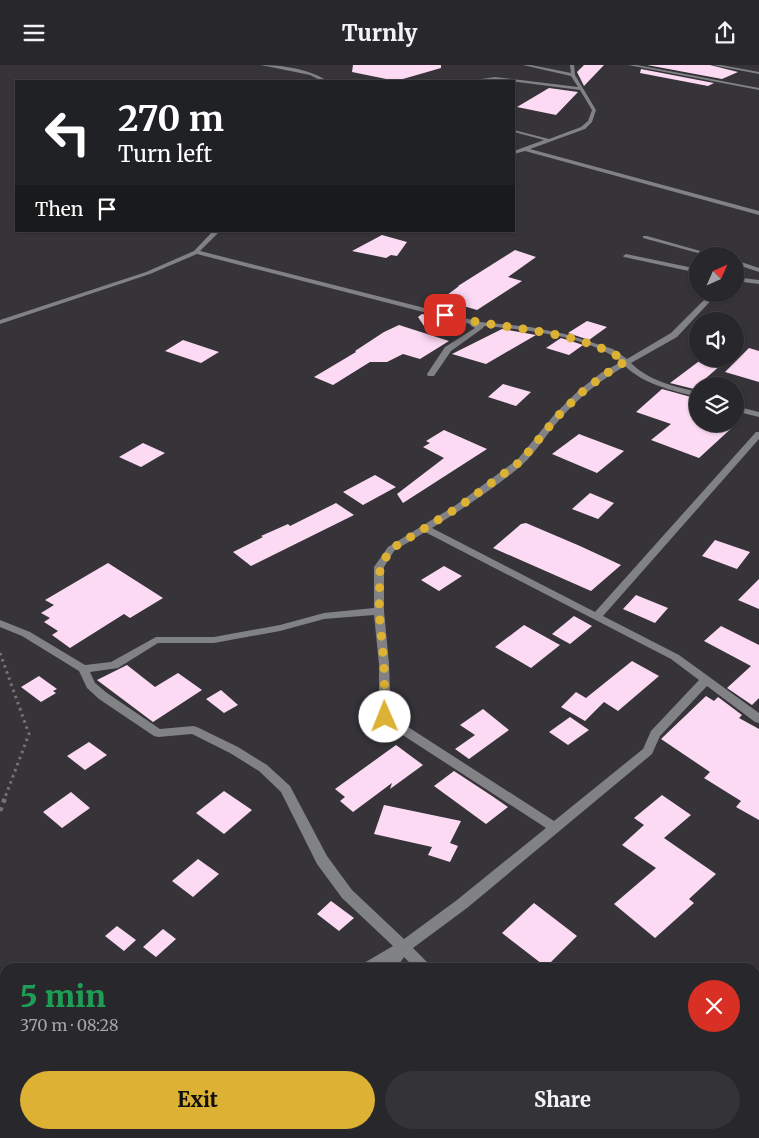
<!DOCTYPE html>
<meta charset="utf-8">
<style>
:root{--surface:#28272b;--page:#343337;--text:#f1f3f6;--muted:#a5a5a9;--line:#444447;--accent:#ddb133}
body{margin:0;font-family:Merriweather,serif;background:var(--page);color:var(--text);height:100vh;display:flex;flex-direction:column;font-size:19px;white-space:nowrap}
*{box-sizing:border-box;margin:0}
p{font-size:16px;color:var(--muted)}
.icon{flex:none;width:28px;height:28px;fill:none;stroke:currentColor;stroke-width:2;stroke-linecap:round;stroke-linejoin:round}
.map{position:relative;flex:1;overflow:hidden}
.details{position:absolute;left:0px;top:898px;width:760px;height:176px;display:flex;flex-direction:column;background:var(--surface);border-radius:15px 15px 0 0;box-shadow:0 1px 4px #0004,0 0 0 1px var(--line)}
.details>*{flex:none}
.top-card{position:absolute;left:15px;top:15px;width:500px;height:152px;border-radius:0px;box-shadow:0 1px 4px #0004,0 0 0 1px var(--line);background:#202124;color:#fff;overflow:hidden}
.needle{width:32px;rotate:45deg}
.fabs{position:absolute;left:689px;top:182px;display:grid;gap:10px}
.fabs a{display:grid;place-items:center;width:55px;height:55px;border-radius:50%;background:var(--surface);box-shadow:0 1px 4px #0004,0 0 0 1px var(--line);font-size:25px}
.pin{position:absolute;display:grid;place-items:center;width:42px;height:42px;color:#fff;margin:-21px;border-radius:10px;box-shadow:0 2px 8px #0006}
.me{position:absolute;width:55px;margin:-28px;rotate:359deg;stroke-linejoin:round;filter:drop-shadow(0 0 4px #0008)}
.turn{display:flex;align-items:center;gap:18px;height:105px;padding:0 20px;font-size:22px}
.turn .icon{width:65px;height:65px;stroke-width:2.5}
.turn b{display:block;font-size:35px;line-height:42px}
.then{display:flex;align-items:center;height:48px;padding:0 20px;background:#0003;gap:10px;font-size:19px}
.round{display:grid;place-items:center;flex:none;width:52px;height:52px;border-radius:26px;background:var(--page)}
.overview{display:flex;align-items:center;justify-content:space-between;height:85px;padding:0 20px}
h1{font-size:30px;font-weight:800;line-height:38px;color:#1e9e55}
.button{display:flex;gap:10px;margin-top:auto;padding:10px 20px}
.button a{flex:1;height:58px;border-radius:30px;background:var(--accent);color:#111;font-size:20px;font-weight:800;line-height:58px;text-align:center}
.button a+a{background:var(--page);color:var(--text)}
header{display:flex;justify-content:space-between;align-items:center;height:65px;padding:0 20px;background:var(--surface);font-size:22px;font-weight:800}
.map>svg:first-child{display:block}
.building{fill:#fcdaf4}
.lines{fill:none;stroke-linecap:round;stroke-linejoin:round}
.path-far1{stroke:#757378;stroke-width:3;stroke-dasharray:2.5 4;stroke-linecap:butt}
.path{stroke:#757378;stroke-width:4.5;stroke-dasharray:4 5;stroke-linecap:butt}
.street{fill:#818285;fill-rule:evenodd}
.route{stroke:#ddb133;stroke-width:9;stroke-dasharray:0 16.2}
</style>
<header><svg class="icon" aria-label="menu" viewBox="0 0 24 24"><path d="M4 6h16M4 12h16M4 18h16"/></svg>Turnly<svg class="icon" aria-label="share" viewBox="0 0 24 24"><path d="M12 15V3M7 8l5-5 5 5M5 13v7h14v-7"/></svg></header>
<div class="map">
<svg width="759" height="1073" viewBox="0 0 759 1073">
<rect width="100%" height="100%" fill="#363439"/>
<!-- building -->
<path class="building" d="M 353,0 L 441,0 L 441,3 L 396,16 L 352,7 Z
M 584,0 L 604,0 L 584,21 L 577,7 Z
M 647,0 L 710,0 L 738,7 L 722,14 Z
M 641,4 L 714,18 L 708,21 L 640,8 Z
M 549,23 L 578,27 L 556,50 L 517,42 Z
M 382,170 L 407,177 L 397,191 L 391,190 L 386,193 L 352,186 Z
M 515,185 L 536,192 L 508,212 L 522,216 L 477,245 L 460,240 L 448,247 L 430,243 L 459,221 L 458,221 Z
M 422,249 L 438,253 L 424,261 L 418,252 Z
M 587,256 L 607,262 L 589,275 L 568,268 Z
M 399,260 L 449,276 L 420,294 L 403,289 L 387,297 L 370,297 L 333,320 L 314,312 L 356,287 L 355,286 L 384,267 Z
M 502,264 L 536,270 L 486,299 L 452,289 Z
M 561,273 L 574,277 L 583,280 L 569,290 L 546,283 Z
M 183,275 L 219,287 L 201,298 L 165,286 Z
M 749,283 L 759,286 L 759,317 L 725,307 Z
M 702,294 L 721,300 L 698,320 L 698,325 L 670,318 Z
M 503,319 L 531,327 L 516,341 L 488,332 Z
M 662,324 L 698,334 L 698,359 L 736,359 L 699,393 L 651,375 L 671,359 L 636,347 Z
M 444,365 L 487,384 L 403,438 L 397,429 L 444,393 L 423,382 L 430,378 L 426,376 Z
M 579,369 L 624,386 L 597,408 L 552,389 Z
M 143,378 L 165,388 L 141,402 L 119,392 Z
M 375,410 L 396,422 L 363,440 L 343,427 Z
M 590,428 L 614,438 L 598,454 L 572,444 Z
M 336,438 L 354,450 L 251,501 L 233,487 L 263,472 L 261,471 L 288,459 L 290,461 Z
M 526,458 L 580,481 L 621,500 L 591,526 L 493,483 L 521,459 Z
M 715,475 L 750,487 L 737,504 L 702,491 Z
M 108,498 L 163,533 L 130,553 L 124,549 L 70,583 L 52,570 L 58,566 L 44,557 L 50,553 L 41,548 L 54,540 L 45,535 Z
M 444,501 L 462,511 L 439,526 L 421,515 Z
M 759,514 L 759,544 L 738,535 Z
M 636,530 L 668,543 L 655,558 L 623,544 Z
M 574,551 L 592,561 L 570,579 L 552,569 Z
M 524,560 L 560,580 L 531,603 L 495,582 Z
M 721,561 L 759,580 L 759,633 L 752,640 L 727,623 L 751,601 L 704,576 Z
M 632,596 L 659,611 L 618,646 L 604,637 L 585,656 L 561,642 L 576,627 L 586,633 Z
M 127,600 L 155,622 L 178,608 L 202,625 L 153,657 L 97,615 Z
M 39,611 L 57,624 L 53,626 L 56,628 L 41,637 L 21,622 Z
M 221,625 L 238,640 L 224,648 L 206,634 Z
M 706,631 L 714,636 L 718,632 L 742,650 L 739,653 L 759,664 L 759,755 L 736,742 L 741,736 L 704,713 L 710,707 L 661,674 Z
M 483,644 L 509,665 L 469,694 L 455,684 L 475,670 L 460,660 Z
M 570,652 L 589,665 L 568,680 L 549,667 Z
M 89,677 L 107,690 L 85,705 L 67,691 Z
M 396,680 L 423,700 L 390,724 L 392,718 L 353,747 L 340,736 L 345,732 L 335,724 Z
M 454,706 L 492,731 L 508,742 L 486,759 L 434,721 Z
M 224,726 L 252,745 L 224,769 L 196,748 Z
M 71,727 L 90,743 L 62,763 L 43,747 Z
M 662,730 L 691,750 L 664,773 L 716,809 L 689,834 L 694,838 L 655,873 L 614,839 L 656,803 L 622,780 L 644,760 L 634,753 Z
M 384,740 L 461,756 L 450,778 L 458,781 L 450,797 L 428,790 L 432,782 L 374,769 Z
M 198,794 L 219,809 L 193,832 L 172,816 Z
M 331,836 L 354,853 L 339,866 L 317,849 Z
M 534,838 L 577,871 L 546,902 L 502,868 Z
M 117,861 L 136,875 L 124,886 L 105,871 Z
M 163,864 L 176,874 L 156,892 L 143,882 Z"/>
<g class="lines">
<!-- path-far1 -->
<path class="path-far1" d="M 0,588 L 29,669 L 4,735"/>
<!-- path -->
<path class="path" d="M 0,746 L 5,733"/>
<!-- street -->
<path class="street" d="M 261,0 C 282,0 310,4 327,16 L 322,16 L 310,10 Z
M 523,0 L 531,0 L 571,8 L 570,0 L 574,0 L 575,10 L 596,45 L 592,57 L 585,64 L 530,84 L 759,146 L 759,150 L 525,86 L 514,89 L 514,86 L 544,75 L 514,67 L 514,65 L 549,74 L 581,62 L 588,56 L 592,45 L 580,25 L 495,14 L 468,16 L 495,12 L 578,22 L 571,11 Z
M 628,0 L 637,0 L 759,23 L 759,25 Z
M 712,0 L 721,0 L 759,7 L 759,9 Z
M 213,166 L 220,166 L 200,186 L 480,257 L 530,262 L 565,269 L 613,284 L 627,294 L 671,268 L 710,229 L 717,229 L 677,272 L 631,298 C 649,316 673,321 698,327 L 698,332 C 671,325 645,320 625,301 C 601,315 579,332 560,354 C 547,368 537,386 523,399 C 497,422 462,444 432,463 L 595,547 L 756,367 L 759,367 L 759,374 L 603,551 L 679,590 L 759,648 L 759,658 L 755,657 L 707,621 L 660,671 L 652,689 L 467,843 L 413,883 L 428,898 L 430,902 L 414,902 L 404,892 L 397,902 L 383,902 L 384,900 L 380,902 L 362,902 L 364,898 L 393,881 L 342,833 L 317,799 L 281,727 L 259,706 L 230,688 L 192,669 L 158,672 L 154,671 L 99,634 L 87,623 L 79,606 L 22,571 L 0,562 L 0,555 L 30,567 L 85,600 L 111,597 L 156,572 L 214,572 L 280,560 L 324,548 L 374,543 L 374,502 L 388,482 L 456,440 L 518,394 L 554,350 L 578,326 L 601,308 L 621,297 C 591,271 523,264 484,261 L 483,263 L 451,286 L 434,311 L 428,311 L 427,309 L 445,282 L 475,263 L 471,261 L 470,259 L 197,189 L 150,209 L 0,259 L 0,255 L 146,207 L 194,186 ZM 425,467 L 671,594 L 699,615 L 651,666 L 643,684 L 554,756 L 391,651 L 389,599 L 384,546 L 384,502 L 394,486 ZM 374,550 L 379,599 L 379,653 L 381,656 L 546,763 L 457,835 L 404,874 L 352,825 L 327,791 L 290,721 L 267,700 L 238,682 L 197,662 L 193,661 L 160,664 L 107,628 L 95,618 L 90,607 L 118,603 L 158,578 L 214,578 L 280,566 L 324,554 Z
M 643,171 L 647,171 L 718,191 L 709,191 L 643,173 Z
M 626,189 L 698,204 L 698,208 L 624,192 L 623,191 Z
M 735,195 L 759,203 L 759,207 L 735,199 Z
M 735,212 L 759,215 L 759,219 L 735,216 Z
M 735,341 L 759,347 L 759,352 L 735,346 Z
M 755,978 L 759,980 L 759,995 L 755,993 Z
M 0,991 L 5,993 L 5,1010 L 0,1008 Z
M 65,1069 L 83,1069 L 85,1073 L 67,1073 Z
M 167,1069 L 183,1069 L 181,1073 L 165,1073 Z
M 318,1069 L 334,1069 L 333,1073 L 317,1073 Z"/>
</g>
<g class="lines">
<!-- route -->
<path class="route" d="M 385,652 L 384,599 L 379,546 L 380,502 L 391,484 L 459,442 L 521,396 L 557,352 L 581,328 L 604,310 L 626,296 C 572,262 505,266 445,250"/>
</g>
</svg>
<div class="fabs">
<a><svg class="needle" viewBox="-14 -14 28 28"><path d="M0-13l5 13h-10z" fill="#e53935"/><path d="M0 13l5-13h-10z" fill="#a5a5a9"/></svg></a>
<a><svg class="icon" aria-label="sound" viewBox="0 0 24 24"><path d="M4 9h4l5-4v14l-5-4H4zM17 9q2 3 0 6"/></svg></a>
<a><svg class="icon" aria-label="layers" viewBox="0 0 24 24"><path d="M12 4l9 5-9 5-9-5zM3 14l9 5 9-5"/></svg></a>
</div>
<div class="pin" style="left:445px;top:250px;background:#d93025"><svg class="icon" aria-label="arrive" viewBox="0 0 24 24"><path d="M6 21V4h12l-3 4 3 4H6"/></svg></div>
<svg class="me" style="left:385px;top:652px" viewBox="-20 -20 40 40"><circle r="19" fill="#fff"/><path d="M0-13L10 11 0 6-10 11z" fill="#ddb133"/></svg>
<div class="top-card">
<div class="turn"><svg class="icon" aria-label="left" viewBox="0 0 24 24"><path d="M17 20v-9H6M10 6l-5 5 5 5"/></svg><div><b>270 m</b>Turn left</div></div>
<div class="then">Then<svg class="icon" aria-label="arrive" viewBox="0 0 24 24"><path d="M6 21V4h12l-3 4 3 4H6"/></svg></div>
</div>
<section class="details">
<div class="overview"><div><h1>5 min</h1><p>370 m · 08:28</p></div><a class="round" style="background:#d93025;color:#fff"><svg class="icon" aria-label="close" viewBox="0 0 24 24"><path d="M6 6l12 12M18 6L6 18"/></svg></a></div>
<div class="button"><a>Exit</a><a>Share</a></div>
</section>
</div>
